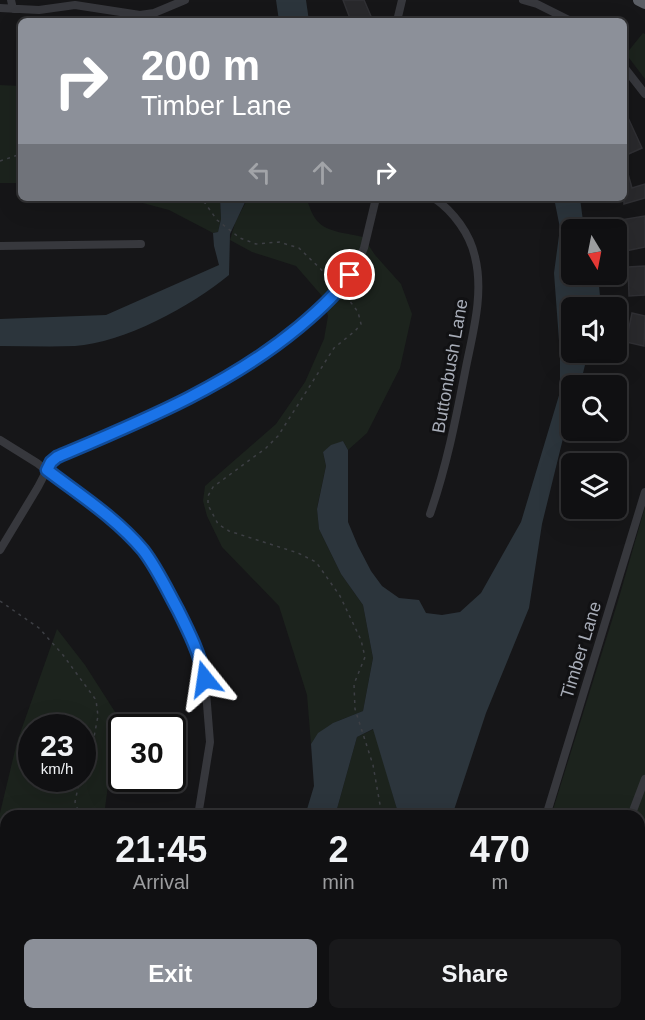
<!DOCTYPE html>
<style>
:root{--surface:#101012;--page:#19191b;--text:#f1f3f6;--muted:#9c9d9f;--line:#303032;--accent:#8c9099}
body{margin:0;font-family:Arial,sans-serif;background:var(--page);color:var(--text);height:100vh;display:flex;flex-direction:column;font-size:22px;white-space:nowrap}
*{box-sizing:border-box;margin:0}
p{font-size:20px;color:var(--muted)}
.icon{flex:none;width:33px;height:33px;fill:none;stroke:currentColor;stroke-width:2;stroke-linecap:round;stroke-linejoin:round}
.map{position:relative;flex:1;overflow:hidden}
.panel{position:absolute;left:0px;top:810px;width:645px;height:210px;display:flex;flex-direction:column;background:var(--surface);border-radius:18px 18px 0 0;box-shadow:0 6px 24px #0002,0 0 0 2px var(--line)}
.panel>*{flex:none}
.hud{position:absolute;left:18px;top:18px;width:609px;height:183px;border-radius:9px;box-shadow:0 6px 24px #0002,0 0 0 2px var(--line);background:#8c9099;color:#fff;overflow:hidden}
.needle{width:39px;rotate:170deg}
.tools{position:absolute;left:561px;top:219px;display:grid;gap:12px}
.tools a{display:grid;place-items:center;width:66px;height:66px;border-radius:9px;background:var(--surface);box-shadow:0 6px 24px #0002,0 0 0 2px var(--line);font-size:30px}
.speed{position:absolute;left:18px;top:714px;display:flex;gap:12px;font-size:30px;font-weight:700;text-align:center}
.speed>*{display:grid;place-content:center;width:78px;height:78px;border-radius:50%;background:var(--surface);box-shadow:0 6px 24px #0002,0 0 0 2px var(--line);line-height:1}
.speed small{font-size:15px;font-weight:400}
.speed .limit{border:3px solid #111;border-radius:9px;background:#fff;color:#111}
.pin{position:absolute;display:grid;place-items:center;width:51px;height:51px;color:#fff;margin:-26px;border:3px solid #fff;border-radius:50%;box-shadow:0 2px 6px #0007}
.me{position:absolute;width:66px;margin:-33px;rotate:345deg;stroke-linejoin:round;filter:drop-shadow(0 0 4px #0008)}
.turn{display:flex;align-items:center;gap:21px;height:126px;padding:0 24px;font-size:27px}
.turn .icon{width:78px;height:78px;stroke-width:2.5}
.turn b{display:block;font-size:42px;line-height:51px}
.lanes{display:flex;align-items:center;height:57px;padding:0 24px;background:#0003;justify-content:center;gap:30px;direction:ltr}
.lanes .off{opacity:.35}
.eta{display:flex;justify-content:space-evenly;align-items:center;height:102px;text-align:center}
.eta b{font-size:36px;font-weight:800;line-height:42px}
.button{display:flex;gap:12px;margin-top:auto;padding:12px 24px}
.button a{flex:1;height:69px;border-radius:9px;background:var(--accent);color:#fff;font-size:24px;font-weight:800;line-height:69px;text-align:center}
.button a+a{background:var(--page);color:var(--text)}
.map>svg:first-child{display:block}
.green{fill:#1c231d;fill-rule:evenodd}
.water{fill:#2c353c}
.building{fill:#29292c;stroke:#303034;stroke-width:1.5}
.lines{fill:none;stroke-linecap:round;stroke-linejoin:round}
.path{stroke:#3d3f44;stroke-width:1.5;stroke-dasharray:3 4.5;stroke-linecap:butt}
.minor{stroke:#37383d;stroke-width:8}
.trunk{stroke:#5b5e65;stroke-width:12}
.route-casing{stroke:#114b97;stroke-width:15}
.route{stroke:#1a73e8;stroke-width:10}
.labels{text-anchor:middle;stroke-width:6;stroke-linejoin:round;paint-order:stroke}
.street-label{font-size:18px;fill:#a8adb8;stroke:#111113}
</style>
<div class="map">
<svg width="645" height="1020" viewBox="0 0 645 1020">
<rect width="100%" height="100%" fill="#161618"/>
<!-- green -->
<path class="green" d="M 643,33 L 645,34 L 645,79 L 626,54 Z
M 0,85 L 21,86 L 21,183 L 0,183 Z
M 124,198 L 220,198 L 221,219 L 218,232 L 213,233 L 169,210 Z
M 248,198 L 307,198 C 315,233 333,230 363,237 L 375,255 L 401,284 L 412,314 L 400,368 L 367,433 L 348,450 L 343,441 L 323,452 L 326,466 L 317,508 L 319,529 L 341,574 L 363,605 L 373,658 L 363,711 C 342,720 323,724 311,744 L 307,695 L 279,606 L 222,547 L 207,516 L 203,501 L 205,486 L 276,424 L 305,382 L 324,339 L 328,316 L 322,296 L 296,266 L 252,252 L 230,240 L 235,223 Z
M 645,507 L 645,1020 L 493,1020 L 495,1014 L 639,1014 L 639,816 L 551,816 L 618,601 Z
M 57,629 L 85,665 L 117,715 L 104,816 L 6,816 L 6,1014 L 69,1014 L 68,1020 L 0,1020 L 0,813 L 17,742 ZM 32,728 L 82,728 L 82,778 L 32,778 Z
M 374,729 L 399,816 L 335,816 L 357,737 Z
M 276,1014 L 392,1014 L 389,1020 L 274,1020 Z"/>
<!-- water -->
<path class="water" d="M 276,0 L 306,0 L 309,21 L 279,21 Z
M 220,198 L 247,198 L 230,234 L 229,275 C 192,306 123,343 75,346 C 50,347 25,346 0,346 L 0,319 L 106,315 L 219,265 L 214,246 L 213,233 L 218,232 L 221,219 Z
M 554,198 L 580,198 L 584,229 L 572,230 L 572,274 L 598,275 L 601,307 L 572,308 L 572,352 L 588,353 L 580,385 L 572,386 L 571,406 L 542,524 L 529,608 L 486,713 L 452,816 L 399,816 L 373,729 L 357,737 L 335,816 L 305,816 L 314,786 L 311,744 L 318,733 L 333,723 L 363,711 L 373,658 L 363,605 L 341,574 L 319,529 L 317,509 L 326,466 L 323,452 L 331,445 L 343,441 L 348,450 L 348,522 L 358,546 L 371,571 L 382,586 L 399,598 L 419,600 L 426,613 L 442,615 L 460,612 L 481,593 L 521,522 L 560,392 L 560,354 L 554,273 L 560,228 Z"/>
<!-- building -->
<path class="building" d="M 343,0 L 364,0 L 373,21 L 351,21 Z
M 624,109 L 642,148 L 624,156 Z
M 626,167 L 632,188 L 645,184 L 645,198 L 624,204 L 624,168 Z
M 645,216 L 645,247 L 625,251 L 620,220 Z
M 645,266 L 645,295 L 629,296 L 628,267 Z
M 632,313 L 645,316 L 644,346 L 626,342 Z"/>
<g class="lines">
<!-- path -->
<path class="path" d="M 0,161 L 21,154
M 197,198 L 205,203 L 217,220 L 240,238 L 256,244 L 279,242 L 299,248 L 333,281
M 346,296 L 358,312 L 361,324 L 355,331 L 334,348 L 278,436 L 266,448 L 213,487 L 208,496 L 208,505 L 218,524 L 229,531 L 298,553 L 316,562 L 340,596 L 361,640 L 365,657 L 354,684 L 355,709 L 373,765 L 382,816
M 0,601 L 39,628 L 63,655 L 96,700 L 98,716 L 94,737 L 82,770
M 80,778 L 75,802 L 80,816
M 58,1020 L 58,1014
M 366,1020 L 370,1014"/>
<!-- minor -->
<path class="minor" d="M 11,0 L 13,9
M 523,0 L 537,4 L 571,21
M 0,8 L 39,10 L 75,5 L 140,15 L 154,13 L 185,0
M 397,21 L 402,0
M 624,67 L 645,94
M 0,246 L 141,244
M 0,440 L 37,463 L 115,522 L 144,551 L 160,576 L 199,655 L 205,679 L 210,742 L 198,816
M 430,514 C 447,465 456,418 466,367 C 473,332 484,293 475,257 C 470,234 454,212 434,198
M 0,550 L 38,487 L 51,462 L 136,424 L 229,377 L 267,352 L 321,308 L 344,283 L 358,262 L 364,248 L 376,198
M 546,816 L 645,492
M 631,816 L 645,779
M 487,1020 L 489,1014
M 571,1020 L 572,1014"/>
<!-- trunk -->
<path class="trunk" d="M 639,0 L 645,3"/>
</g>
<g class="lines">
<defs>
<path id="route" d="M 205,679 C 200,654 189,632 178,610 C 167,590 157,568 143,550 C 116,518 80,495 47,470 L 51,462 L 57,457 C 142,421 228,386 299,327 C 317,312 337,294 350,275"/>
</defs>
<!-- route casing -->
<use href="#route" class="route-casing"/>
<!-- route -->
<use href="#route" class="route"/>
</g>
<g class="labels">
<!-- street labels -->
<g class="street-label">
<text transform="translate(450 366) rotate(-80)" y="6">Buttonbush Lane</text>
<text transform="translate(581 650) rotate(-73)" y="6">Timber Lane</text>
</g>
</g>
</svg>
<div class="tools">
<a><svg class="needle" viewBox="-14 -14 28 28"><path d="M0-13l5 13h-10z" fill="#e53935"/><path d="M0 13l5-13h-10z" fill="#9c9d9f"/></svg></a>
<a><svg class="icon" aria-label="sound" viewBox="0 0 24 24"><path d="M4 9h4l5-4v14l-5-4H4zM17 9q2 3 0 6"/></svg></a>
<a><svg class="icon" aria-label="search" viewBox="0 0 24 24"><circle cx="10" cy="10" r="6"/><path d="M15 15l6 6"/></svg></a>
<a><svg class="icon" aria-label="layers" viewBox="0 0 24 24"><path d="M12 4l9 5-9 5-9-5zM3 14l9 5 9-5"/></svg></a>
</div>
<div class="speed"><div>23<small>km/h</small></div><div class="limit">30</div></div>
<div class="pin" style="left:350px;top:275px;background:#d93025"><svg class="icon" aria-label="arrive" viewBox="0 0 24 24"><path d="M6 21V4h12l-3 4 3 4H6"/></svg></div>
<svg class="me" style="left:205px;top:679px" viewBox="-20 -20 40 40"><path d="M0-17L14 15 0 8-14 15z" fill="#1a73e8" stroke="#fff" stroke-width="4"/></svg>
<div class="hud">
<div class="turn"><svg class="icon" aria-label="right" viewBox="0 0 24 24"><path d="M7 20v-9h11M14 6l5 5-5 5"/></svg><div><b>200 m</b>Timber Lane</div></div>
<div class="lanes"><svg class="icon off" aria-label="left" viewBox="0 0 24 24"><path d="M17 20v-9H6M10 6l-5 5 5 5"/></svg><svg class="icon off" aria-label="ahead" viewBox="0 0 24 24"><path d="M12 20V5M6 11l6-6 6 6"/></svg><svg class="icon" aria-label="right" viewBox="0 0 24 24"><path d="M7 20v-9h11M14 6l5 5-5 5"/></svg></div>
</div>
<section class="panel">
<div class="eta">
<div><b>21:45</b><p>Arrival</p></div>
<div><b>2</b><p>min</p></div>
<div><b>470</b><p>m</p></div>
</div>
<div class="button"><a>Exit</a><a>Share</a></div>
</section>
</div>
